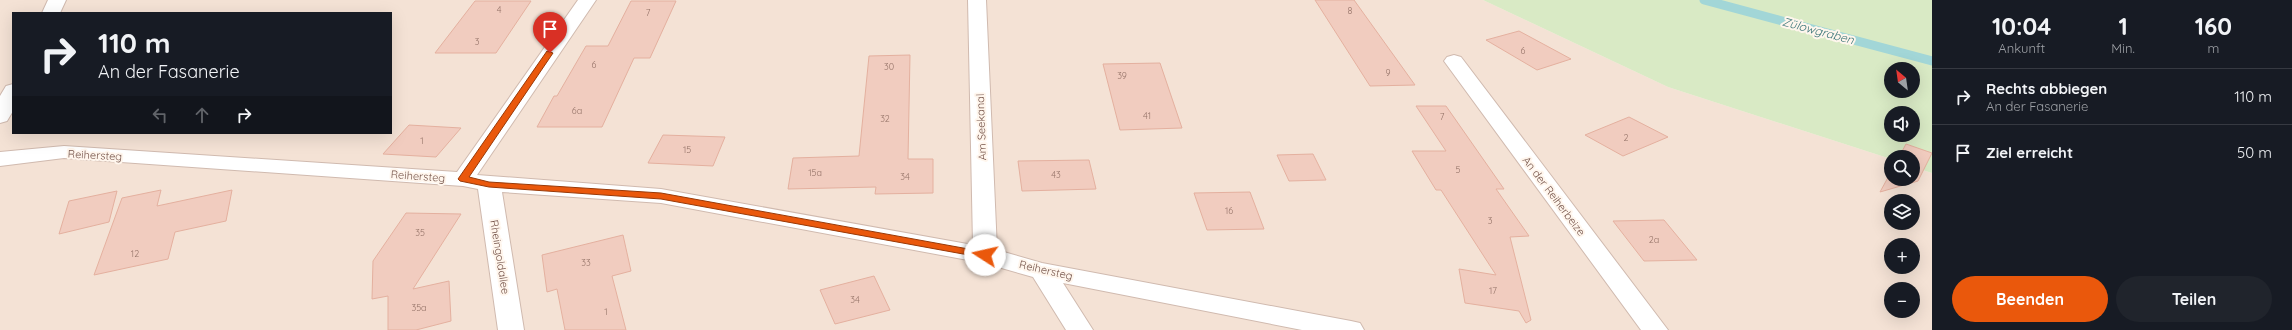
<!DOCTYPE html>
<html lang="de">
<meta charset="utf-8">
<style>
:root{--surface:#171b24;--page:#20242c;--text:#f1f3f6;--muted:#9ea1a6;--line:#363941;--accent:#ea580c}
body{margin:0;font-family:Quicksand,sans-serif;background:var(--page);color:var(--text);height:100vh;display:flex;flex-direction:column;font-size:15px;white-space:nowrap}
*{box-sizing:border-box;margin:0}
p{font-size:13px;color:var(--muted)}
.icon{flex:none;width:22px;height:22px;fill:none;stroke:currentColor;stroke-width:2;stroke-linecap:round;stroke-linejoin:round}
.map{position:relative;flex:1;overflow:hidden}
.sheet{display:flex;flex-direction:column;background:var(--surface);width:360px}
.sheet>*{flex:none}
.hud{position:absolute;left:12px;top:12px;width:380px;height:122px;border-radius:0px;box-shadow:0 4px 16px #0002;background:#171b24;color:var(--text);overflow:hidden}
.needle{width:26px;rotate:331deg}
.buttons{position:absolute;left:1884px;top:62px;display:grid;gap:8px}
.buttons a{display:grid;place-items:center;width:36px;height:36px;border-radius:50%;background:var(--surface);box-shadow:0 4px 16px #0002;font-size:20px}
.pin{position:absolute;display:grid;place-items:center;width:34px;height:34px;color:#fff;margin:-41px -17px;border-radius:50% 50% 50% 0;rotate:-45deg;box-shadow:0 0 4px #0007}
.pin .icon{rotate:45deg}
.me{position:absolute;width:44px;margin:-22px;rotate:280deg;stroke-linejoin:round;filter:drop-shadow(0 0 3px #0008)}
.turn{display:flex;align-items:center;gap:14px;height:84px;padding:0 20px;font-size:18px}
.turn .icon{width:52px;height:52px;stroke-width:2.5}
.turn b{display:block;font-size:28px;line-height:34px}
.lanes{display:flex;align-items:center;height:38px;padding:0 20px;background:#0003;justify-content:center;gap:20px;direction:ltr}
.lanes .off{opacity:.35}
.eta{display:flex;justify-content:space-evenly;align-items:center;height:68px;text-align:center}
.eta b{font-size:24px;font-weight:700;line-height:28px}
.action{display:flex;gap:8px;margin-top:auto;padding:8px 20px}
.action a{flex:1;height:46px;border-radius:24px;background:var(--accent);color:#fff;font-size:16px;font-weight:700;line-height:46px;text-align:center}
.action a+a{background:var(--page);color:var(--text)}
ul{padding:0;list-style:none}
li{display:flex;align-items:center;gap:12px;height:56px;padding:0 20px;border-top:1px solid var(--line)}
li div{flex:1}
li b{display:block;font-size:15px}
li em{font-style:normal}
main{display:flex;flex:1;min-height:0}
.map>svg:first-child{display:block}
.residential{fill:#f4e2d5;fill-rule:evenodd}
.green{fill:#d9eac5;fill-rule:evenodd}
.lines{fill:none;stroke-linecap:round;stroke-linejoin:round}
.stream{stroke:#a2d6d7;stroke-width:9}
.building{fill:#f1ccbf;stroke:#e4b09f}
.street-casing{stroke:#d0baaf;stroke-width:2}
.street{fill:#fff;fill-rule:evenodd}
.route{fill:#ea580c;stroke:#983908}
.labels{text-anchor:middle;stroke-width:4;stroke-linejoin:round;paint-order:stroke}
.number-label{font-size:9px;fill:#957368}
.street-label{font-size:11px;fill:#76554b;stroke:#fff6ed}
.water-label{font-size:12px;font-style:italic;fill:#3f787b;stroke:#fff6ed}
</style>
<main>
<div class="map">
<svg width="1932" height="330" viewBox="0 0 1932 330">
<rect width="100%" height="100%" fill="#fcf1e7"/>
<!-- residential -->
<path class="residential" d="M 0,0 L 1483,0 L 1668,87 L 1891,159 L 1891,179 L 1913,179 L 1913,167 L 1932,173 L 1932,330 L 0,330 ZM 13,13 L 391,13 L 391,133 L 13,133 ZM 1891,201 L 1913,201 L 1913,223 L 1891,223 ZM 1891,245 L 1913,245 L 1913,267 L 1891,267 ZM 1891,289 L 1913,289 L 1913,311 L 1891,311 Z"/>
<!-- green -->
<path class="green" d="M 1483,0 L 1932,0 L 1932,173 L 1913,167 L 1913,157 L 1891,157 L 1891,159 L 1668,87 ZM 1891,69 L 1913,69 L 1913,91 L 1891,91 ZM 1891,113 L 1913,113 L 1913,135 L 1891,135 Z"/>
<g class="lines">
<!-- stream -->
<path class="stream" d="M 1704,0 L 1932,61"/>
</g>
<!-- building -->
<path class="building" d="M 1315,0 L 1354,0 L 1415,85 L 1370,86 Z
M 475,1 L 531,1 L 496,53 L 435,53 Z
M 631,1 L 676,1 L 650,58 L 634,58 L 602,127 L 537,127 L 554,96 L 557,96 L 586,46 L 608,46 Z
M 1519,31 L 1571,59 L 1537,70 L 1486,40 Z
M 910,55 L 908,159 L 933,159 L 933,193 L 875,194 L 876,187 L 788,189 L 793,158 L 859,156 L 869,56 Z
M 1160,63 L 1182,128 L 1120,130 L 1103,64 Z
M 1416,106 L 1446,106 L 1504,189 L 1496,189 L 1529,236 L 1510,237 L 1531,320 L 1526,323 L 1519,311 L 1465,303 L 1459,269 L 1496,275 L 1441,190 L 1436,190 L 1412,151 L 1446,151 Z
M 1629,117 L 1668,137 L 1623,156 L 1585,135 Z
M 409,125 L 461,128 L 436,157 L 383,154 Z
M 663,135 L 725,137 L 713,166 L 648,163 Z
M 1906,144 L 1932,153 L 1918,181 L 1880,192 L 1891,172 L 1891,179 L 1913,179 L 1913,157 L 1899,157 Z
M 1313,154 L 1326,180 L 1289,181 L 1277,155 Z
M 1089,160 L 1096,189 L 1022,191 L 1018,161 Z
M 161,190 L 157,206 L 232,190 L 226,221 L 175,232 L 168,259 L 94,275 L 122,198 Z
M 117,191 L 109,222 L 59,234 L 69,201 Z
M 1250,192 L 1264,229 L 1207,230 L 1194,193 Z
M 406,213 L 461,214 L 413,289 L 449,281 L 451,321 L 416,330 L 388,330 L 388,296 L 372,299 L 373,261 Z
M 1664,220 L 1697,260 L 1644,261 L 1613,221 Z
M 623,235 L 631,271 L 612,276 L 626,330 L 565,330 L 557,289 L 547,292 L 542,255 Z
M 874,276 L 890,310 L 835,324 L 820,290 Z"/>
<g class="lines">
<defs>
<path id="street" d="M 48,0 L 66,0 L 60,13 L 42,13 Z
M 578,0 L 596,0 L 477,175 L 661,189 L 973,245 L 968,0 L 986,0 L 997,250 L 1042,263 L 1351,321 L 1360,323 L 1364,330 L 1302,330 L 1063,283 L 1093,330 L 1066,330 L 1033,277 L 984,263 L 661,203 L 502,192 L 524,330 L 498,330 L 478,189 L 463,186 L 64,158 L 0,166 L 0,152 L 64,146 L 457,172 Z
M 1454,55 L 1461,57 L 1668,330 L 1641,330 L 1444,61 L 1447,57 Z
M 13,84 L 13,111 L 7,121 L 0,123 L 0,96 L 6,86 Z"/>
</defs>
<!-- street casing -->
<use href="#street" class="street-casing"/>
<!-- street -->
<use href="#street" class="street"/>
</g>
<!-- route -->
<path class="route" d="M 547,51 L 553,53 L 469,177 L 489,182 L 661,193 L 985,252 L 990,255 L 985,258 L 661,199 L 489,187 L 460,181 L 458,179 Z"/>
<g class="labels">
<!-- number labels -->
<g class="number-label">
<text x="499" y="13">4</text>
<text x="1350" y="14">8</text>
<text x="648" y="16">7</text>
<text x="477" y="45">3</text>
<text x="1523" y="54">6</text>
<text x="594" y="68">6</text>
<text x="889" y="70">30</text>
<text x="1388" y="76">9</text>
<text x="1122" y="79">39</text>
<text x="577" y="114">6a</text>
<text x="1147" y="119">41</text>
<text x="1442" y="120">7</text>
<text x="885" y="122">32</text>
<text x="1626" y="141">2</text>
<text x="422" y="144">1</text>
<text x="687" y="153">15</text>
<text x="1458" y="173">5</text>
<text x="815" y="176">15a</text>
<text x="1056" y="178">43</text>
<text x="905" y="180">34</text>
<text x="1229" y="214">16</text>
<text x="1490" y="224">3</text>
<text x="420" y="236">35</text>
<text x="1654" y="243">2a</text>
<text x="135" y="257">12</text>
<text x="586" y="266">33</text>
<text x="1493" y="294">17</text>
<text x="855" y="303">34</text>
<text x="419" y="311">35a</text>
<text x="606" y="315">1</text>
</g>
<!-- street labels -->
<g class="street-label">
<text transform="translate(981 127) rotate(-92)" y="4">Am Seekanal</text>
<text transform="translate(95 155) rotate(3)" y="4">Reihersteg</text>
<text transform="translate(418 176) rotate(4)" y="4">Reihersteg</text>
<text transform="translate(1554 196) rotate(53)" y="4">An der Reiherbeize</text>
<text transform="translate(500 257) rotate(81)" y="4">Rheingoldallee</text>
<text transform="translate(1046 270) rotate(13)" y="4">Reihersteg</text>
</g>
<!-- water labels -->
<g class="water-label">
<text transform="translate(1818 31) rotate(15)" y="4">Zülowgraben</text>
</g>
</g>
</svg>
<div class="buttons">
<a><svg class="needle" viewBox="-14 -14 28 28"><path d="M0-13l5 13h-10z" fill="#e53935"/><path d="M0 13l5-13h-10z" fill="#9ea1a6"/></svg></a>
<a><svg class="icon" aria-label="sound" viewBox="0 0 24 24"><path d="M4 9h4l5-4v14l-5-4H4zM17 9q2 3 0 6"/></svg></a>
<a><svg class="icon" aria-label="search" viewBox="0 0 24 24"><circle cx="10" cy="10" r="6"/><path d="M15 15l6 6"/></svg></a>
<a><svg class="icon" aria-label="layers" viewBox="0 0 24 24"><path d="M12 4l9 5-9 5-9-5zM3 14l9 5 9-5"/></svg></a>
<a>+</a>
<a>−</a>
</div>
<div class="pin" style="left:550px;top:53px;background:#d93025"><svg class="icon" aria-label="arrive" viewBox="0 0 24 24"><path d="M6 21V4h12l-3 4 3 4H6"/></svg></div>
<svg class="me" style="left:985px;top:255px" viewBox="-20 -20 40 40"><circle r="19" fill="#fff"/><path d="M0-13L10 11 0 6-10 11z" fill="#ea580c"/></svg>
<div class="hud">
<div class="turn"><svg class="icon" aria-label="right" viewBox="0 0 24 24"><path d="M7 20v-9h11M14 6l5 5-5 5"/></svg><div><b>110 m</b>An der Fasanerie</div></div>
<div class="lanes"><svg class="icon off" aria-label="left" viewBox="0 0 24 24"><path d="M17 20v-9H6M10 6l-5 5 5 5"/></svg><svg class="icon off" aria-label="ahead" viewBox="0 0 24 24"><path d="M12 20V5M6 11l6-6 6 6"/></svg><svg class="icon" aria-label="right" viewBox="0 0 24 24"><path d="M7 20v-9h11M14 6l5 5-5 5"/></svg></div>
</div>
</div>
<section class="sheet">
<div class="eta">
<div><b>10:04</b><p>Ankunft</p></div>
<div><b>1</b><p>Min.</p></div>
<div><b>160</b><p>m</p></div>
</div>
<ul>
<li><svg class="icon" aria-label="right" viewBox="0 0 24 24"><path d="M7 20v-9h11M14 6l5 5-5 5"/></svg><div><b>Rechts abbiegen</b><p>An der Fasanerie</p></div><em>110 m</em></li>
<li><svg class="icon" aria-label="arrive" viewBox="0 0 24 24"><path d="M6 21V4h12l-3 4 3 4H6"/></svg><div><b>Ziel erreicht</b></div><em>50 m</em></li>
</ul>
<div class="action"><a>Beenden</a><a>Teilen</a></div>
</section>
</main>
